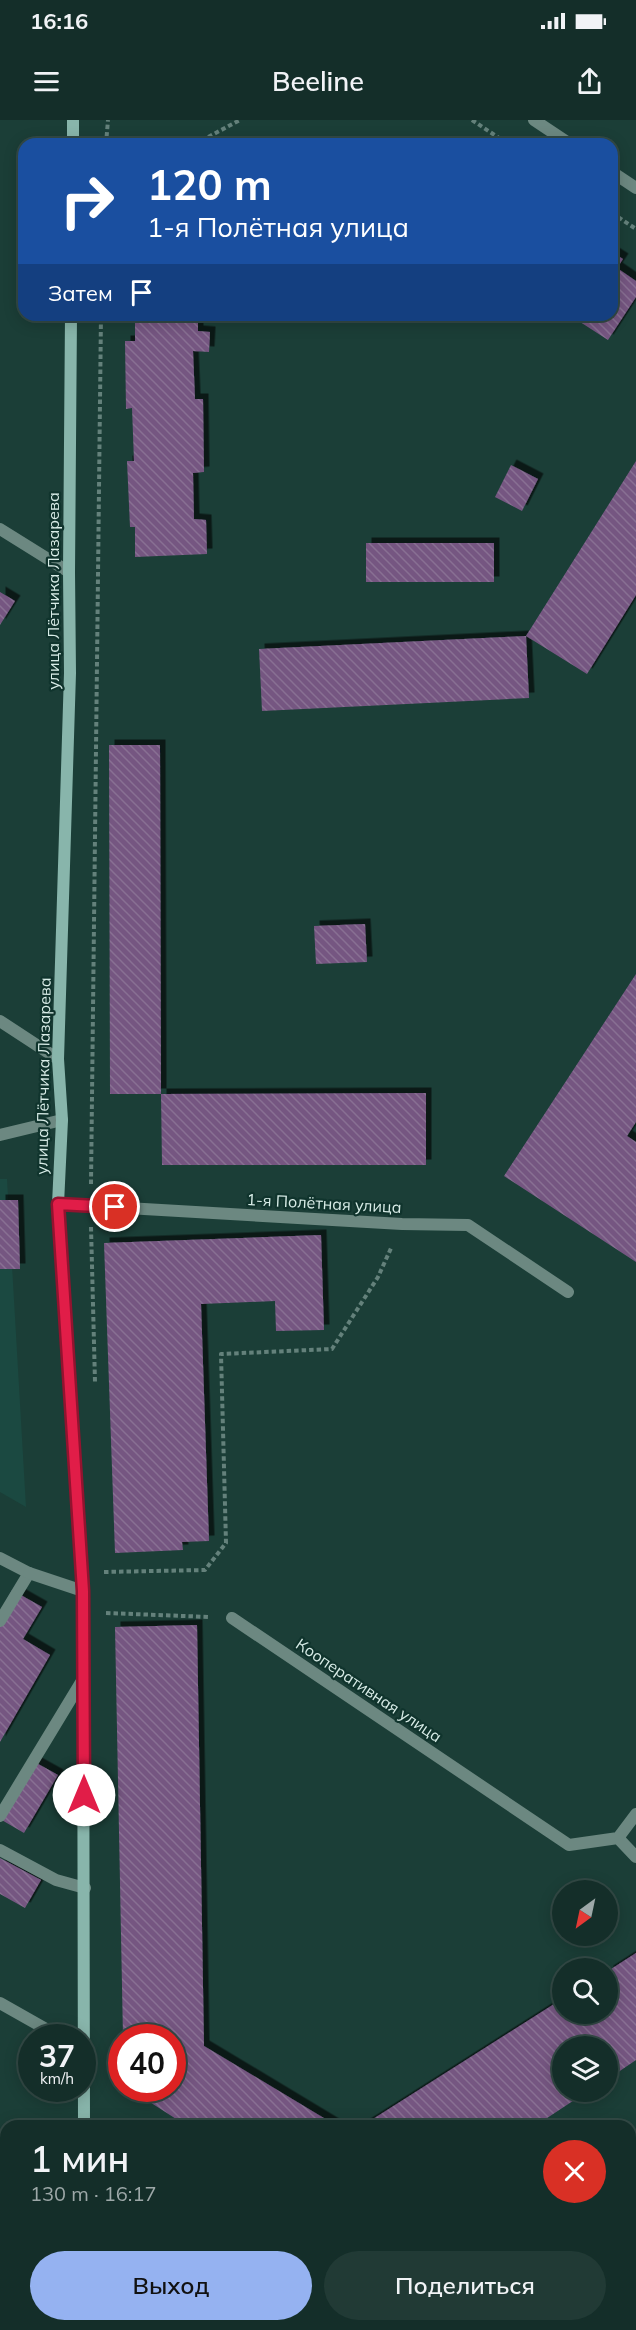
<!DOCTYPE html>
<html lang="ru">
<meta charset="utf-8">
<style>
:root{--surface:#142e29;--page:#213a35;--text:#f1f3f6;--muted:#9da8a8;--line:#334a46;--accent:#95b2f1}
body{margin:0;font-family:Mulish,sans-serif;background:var(--page);color:var(--text);height:100vh;display:flex;flex-direction:column;font-size:22px;white-space:nowrap}
*{box-sizing:border-box;margin:0}
p{font-size:20px;color:var(--muted)}
.icon{flex:none;width:33px;height:33px;fill:none;stroke:currentColor;stroke-width:2;stroke-linecap:round;stroke-linejoin:round}
.map{position:relative;flex:1;overflow:hidden}
.side{position:absolute;left:0px;top:2000px;width:636px;height:212px;display:flex;flex-direction:column;background:var(--surface);border-radius:18px 18px 0 0;box-shadow:0 3px 15px #0003,0 0 0 2px var(--line)}
.side>*{flex:none}
.banner{position:absolute;left:18px;top:18px;width:600px;height:183px;border-radius:18px;box-shadow:0 3px 15px #0003,0 0 0 2px var(--line);background:#1a4fa0;color:#fff;overflow:hidden}
.needle{width:39px;rotate:213deg}
.fabs{position:absolute;left:552px;top:1760px;display:grid;gap:12px}
.fabs a{display:grid;place-items:center;width:66px;height:66px;border-radius:50%;background:var(--surface);box-shadow:0 3px 15px #0003,0 0 0 2px var(--line);font-size:30px}
.speed{position:absolute;left:18px;top:1904px;display:flex;gap:12px;font-size:30px;font-weight:700;text-align:center}
.speed>*{display:grid;place-content:center;width:78px;height:78px;border-radius:50%;background:var(--surface);box-shadow:0 3px 15px #0003,0 0 0 2px var(--line);line-height:1}
.speed small{font-size:15px;font-weight:400}
.speed .limit{border:9px solid #d22;background:#fff;color:#111}
.pin{position:absolute;display:grid;place-items:center;width:51px;height:51px;color:#fff;margin:-26px;border:3px solid #fff;border-radius:50%;box-shadow:0 2px 6px #0007}
.me{position:absolute;width:66px;margin:-33px;rotate:0deg;stroke-linejoin:round;filter:drop-shadow(0 0 4px #0008)}
.turn{display:flex;align-items:center;gap:21px;height:126px;padding:0 30px;font-size:27px}
.turn .icon{width:78px;height:78px;stroke-width:2.5}
.turn b{display:block;font-size:42px;line-height:51px}
.then{display:flex;align-items:center;height:57px;padding:0 30px;background:#0003;gap:12px;font-size:22px}
.round{display:grid;place-items:center;flex:none;width:63px;height:63px;border-radius:32px;background:var(--page)}
.head{display:flex;align-items:center;justify-content:space-between;height:102px;padding:0 30px}
h1{font-size:36px;font-weight:600;line-height:45px}
.primary-button{display:flex;gap:12px;margin-top:auto;padding:12px 30px}
.primary-button a{flex:1;height:69px;border-radius:36px;background:var(--accent);color:#111;font-size:24px;font-weight:600;line-height:69px;text-align:center}
.primary-button a+a{background:var(--page);color:var(--text)}
.status{display:flex;justify-content:space-between;align-items:center;height:42px;padding:0 30px;background:var(--surface);direction:ltr}
.status svg{height:16px;fill:currentColor}
header{display:flex;justify-content:space-between;align-items:center;height:78px;padding:0 30px;background:var(--surface);font-size:27px;font-weight:600}
.map>svg:first-child{display:block}
.built{fill:#1b4941}
.building{fill:url(#building-back-hatch);filter:url(#shadow)}
.lines{fill:none;stroke-linecap:round;stroke-linejoin:round}
.path{stroke:#64817b;stroke-width:4;stroke-dasharray:4.5 3;stroke-linecap:butt}
.lane{stroke:#6c8881;stroke-width:12}
.street{stroke:#6c8881;stroke-width:12}
.secondary{stroke:#88b5ab;stroke-width:12}
.highway{stroke:#b0f8e9;stroke-width:18}
.route-casing{stroke:#92132f;stroke-width:15}
.route{stroke:#e11d48;stroke-width:10}
.labels{text-anchor:middle;stroke-width:4.5;stroke-linejoin:round;paint-order:stroke}
.street-label{font-size:16px;fill:#d9ede8;stroke:#10342d}
</style>
<div class="status"><b>16:16</b><svg viewBox="0 0 49 12"><path d="M0 12V9h3v3zM5 12V6h3v6zM10 12V3h3v9zM15 12V0h3v12zM26 1h20v11H26zM47 4h2v5h-2z"/></svg></div>
<header><svg class="icon" aria-label="menu" viewBox="0 0 24 24"><path d="M4 6h16M4 12h16M4 18h16"/></svg>Beeline<svg class="icon" aria-label="share" viewBox="0 0 24 24"><path d="M12 15V3M7 8l5-5 5 5M5 13v7h14v-7"/></svg></header>
<div class="map">
<svg width="636" height="2210" viewBox="0 0 636 2210">
<defs>
<pattern id="building-back-hatch" width="6" height="6" patternUnits="userSpaceOnUse" patternTransform="scale(1.5)"><rect width="6" height="6" fill="#755781"/><path d="M-1 5l2 2M0 0l6 6M5-1l2 2" fill="none" stroke="#886f93"/></pattern>
<filter id="shadow"><feDropShadow dx="5.5" dy="-5.5" stdDeviation="0" flood-color="#0009"/></filter>
</defs>
<rect width="100%" height="100%" fill="#1b3e37"/>
<!-- built -->
<path class="built" d="M 0,1059 L 7,1059 L 26,1387 L 0,1372 Z"/>
<!-- building -->
<path class="building" d="M 612,132 L 623,139 L 617,148 L 636,161 L 636,177 L 608,220 L 574,198 L 576,195 L 612,195 Z
M 135,195 L 198,195 L 198,211 L 210,212 L 209,232 L 193,231 L 195,279 L 203,279 L 204,352 L 193,353 L 194,399 L 206,400 L 207,434 L 135,437 L 135,407 L 130,407 L 127,341 L 134,341 L 132,288 L 126,289 L 125,221 L 135,221 Z
M 636,341 L 636,475 L 587,554 L 526,516 Z
M 511,345 L 538,359 L 522,391 L 495,377 Z
M 366,423 L 494,423 L 494,462 L 366,462 Z
M 0,472 L 15,481 L 0,505 Z
M 526,516 L 529,578 L 262,591 L 259,529 Z
M 109,625 L 160,625 L 161,974 L 110,974 Z
M 365,804 L 367,842 L 316,844 L 314,806 Z
M 636,854 L 636,1002 L 627,1016 L 636,1022 L 636,1142 L 504,1056 Z
M 426,973 L 426,1045 L 162,1045 L 161,974 Z
M 0,1080 L 18,1080 L 20,1149 L 0,1149 Z
M 321,1115 L 324,1210 L 276,1211 L 275,1181 L 201,1184 L 209,1421 L 182,1422 L 183,1430 L 115,1433 L 104,1123 Z
M 12,1470 L 42,1487 L 23,1519 L 50,1535 L 0,1622 L 0,1492 Z
M 197,1505 L 204,1926 L 337,2006 L 187,2006 L 128,1968 L 172,1968 L 172,1917 L 123,1917 L 115,1507 Z
M 31,1640 L 58,1655 L 24,1713 L 0,1699 Z
M 0,1738 L 41,1760 L 25,1788 L 0,1774 Z
M 636,1833 L 636,1940 L 608,1959 L 608,1926 L 562,1926 L 562,1971 L 588,1971 L 535,2006 L 362,2006 L 562,1879 L 562,1893 L 608,1893 L 608,1851 Z"/>
<g class="lines">
<!-- path -->
<path class="path" d="M 472,0 L 508,24
M 106,24 L 108,0
M 195,24 L 240,0
M 612,93 L 636,109
M 91,1064 L 101,195
M 91,1107 L 95,1262
M 104,1452 L 205,1450 L 226,1423 L 221,1234 L 332,1229 L 378,1157 L 392,1126
M 106,1493 L 210,1497"/>
<!-- lane -->
<path class="lane" d="M 0,1501 L 29,1453
M 0,1696 L 83,1559
M 0,1730 L 56,1760 L 85,1768
M 0,1883 L 60,1917"/>
<!-- street -->
<path class="street" d="M 534,0 L 570,24
M 612,52 L 636,68
M 0,409 L 69,452
M 0,901 L 58,939
M 0,1015 L 62,1000
M 58,1084 L 402,1104 L 468,1105 L 568,1172
M 0,1438 L 29,1453 L 83,1471
M 232,1498 L 569,1725 L 618,1718 L 636,1737
M 618,1718 L 636,1694"/>
<!-- secondary -->
<path class="secondary" d="M 73,24 L 73,0
M 71,195 L 69,452 L 70,553 L 58,939 L 62,1000 L 58,1084 L 83,1471 L 84,2006
M 83,2210 L 83,2205"/>
<!-- highway -->
<path class="highway" d="M 630,2059 L 636,2055
M 630,2179 L 636,2175
M 399,2210 L 407,2205
M 583,2210 L 590,2205"/>
</g>
<g class="lines">
<defs>
<path id="route" d="M 84,1675 L 83,1471 L 58,1084 L 115,1087"/>
</defs>
<!-- route casing -->
<use href="#route" class="route-casing"/>
<!-- route -->
<use href="#route" class="route"/>
</g>
<g class="labels">
<!-- street labels -->
<g class="street-label">
<text transform="translate(53 471) rotate(-90)" y="6">улица Лётчика Лазарева</text>
<text transform="translate(43 956) rotate(-89)" y="6">улица Лётчика Лазарева</text>
<text transform="translate(324 1083) rotate(3)" y="6">1-я Полётная улица</text>
<text transform="translate(369 1570) rotate(34)" y="6">Кооперативная улица</text>
</g>
</g>
</svg>
<div class="fabs">
<a><svg class="needle" viewBox="-14 -14 28 28"><path d="M0-13l5 13h-10z" fill="#e53935"/><path d="M0 13l5-13h-10z" fill="#9da8a8"/></svg></a>
<a><svg class="icon" aria-label="search" viewBox="0 0 24 24"><circle cx="10" cy="10" r="6"/><path d="M15 15l6 6"/></svg></a>
<a><svg class="icon" aria-label="layers" viewBox="0 0 24 24"><path d="M12 4l9 5-9 5-9-5zM3 14l9 5 9-5"/></svg></a>
</div>
<div class="speed"><div>37<small>km/h</small></div><div class="limit">40</div></div>
<div class="pin" style="left:115px;top:1087px;background:#d93025"><svg class="icon" aria-label="arrive" viewBox="0 0 24 24"><path d="M6 21V4h12l-3 4 3 4H6"/></svg></div>
<svg class="me" style="left:84px;top:1675px" viewBox="-20 -20 40 40"><circle r="19" fill="#fff"/><path d="M0-13L10 11 0 6-10 11z" fill="#e11d48"/></svg>
<div class="banner">
<div class="turn"><svg class="icon" aria-label="right" viewBox="0 0 24 24"><path d="M7 20v-9h11M14 6l5 5-5 5"/></svg><div><b>120 m</b>1-я Полётная улица</div></div>
<div class="then">Затем<svg class="icon" aria-label="arrive" viewBox="0 0 24 24"><path d="M6 21V4h12l-3 4 3 4H6"/></svg></div>
</div>
<section class="side">
<div class="head"><div><h1>1 мин</h1><p>130 m · 16:17</p></div><a class="round" style="background:#d93025;color:#fff"><svg class="icon" aria-label="close" viewBox="0 0 24 24"><path d="M6 6l12 12M18 6L6 18"/></svg></a></div>
<div class="primary-button"><a>Выход</a><a>Поделиться</a></div>
</section>
</div>
